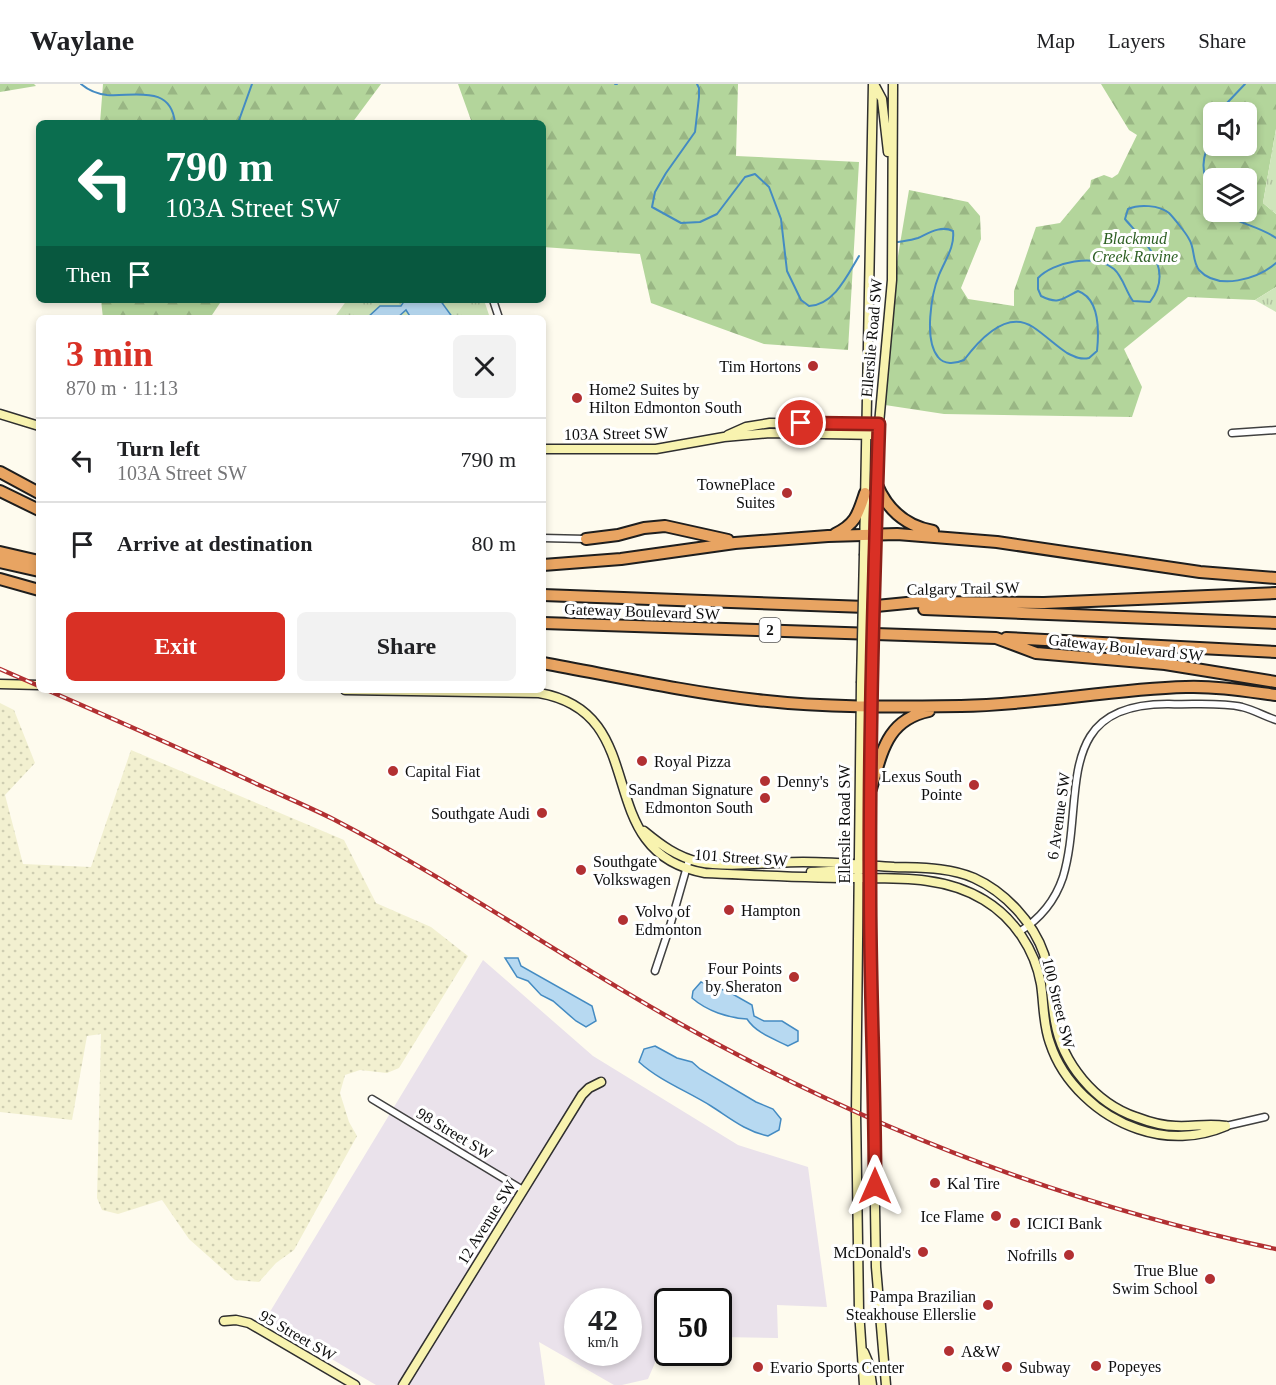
<!DOCTYPE html>
<meta charset="utf-8">
<style>
:root{--surface:#fff;--page:#f2f2f2;--text:#202124;--muted:#757577;--line:#e0e0e0;--accent:#d93025}
body{margin:0;font-family:Georgia,serif;background:var(--page);color:var(--text);height:100vh;display:flex;flex-direction:column;font-size:22px;white-space:nowrap}
*{box-sizing:border-box;margin:0}
p{font-size:20px;color:var(--muted)}
.icon{flex:none;width:33px;height:33px;fill:none;stroke:currentColor;stroke-width:2;stroke-linecap:round;stroke-linejoin:round}
.map{position:relative;flex:1;overflow:hidden}
.drawer{position:absolute;left:36px;top:231px;width:510px;height:378px;display:flex;flex-direction:column;background:var(--surface);border-radius:9px;box-shadow:0 3px 9px #0003}
.drawer>*{flex:none}
.guide{position:absolute;left:36px;top:36px;width:510px;height:183px;border-radius:9px;box-shadow:0 3px 9px #0003;background:#0b6e4f;color:#fff;overflow:hidden}
.controls{position:absolute;left:1203px;top:18px;display:grid;gap:12px}
.controls a{display:grid;place-items:center;width:54px;height:54px;border-radius:9px;background:var(--surface);box-shadow:0 3px 9px #0003;font-size:30px}
.speed{position:absolute;left:564px;top:1204px;display:flex;gap:12px;font-size:30px;font-weight:700;text-align:center}
.speed>*{display:grid;place-content:center;width:78px;height:78px;border-radius:50%;background:var(--surface);box-shadow:0 3px 9px #0003;line-height:1}
.speed small{font-size:15px;font-weight:400}
.speed .limit{border:3px solid #111;border-radius:9px;background:#fff;color:#111}
.pin{position:absolute;display:grid;place-items:center;width:51px;height:51px;color:#fff;margin:-26px;border:3px solid #fff;border-radius:50%;box-shadow:0 2px 6px #0007}
.me{position:absolute;width:66px;margin:-33px;rotate:0deg;stroke-linejoin:round;filter:drop-shadow(0 0 4px #0008)}
.turn{display:flex;align-items:center;gap:21px;height:126px;padding:0 30px;font-size:27px}
.turn .icon{width:78px;height:78px;stroke-width:2.5}
.turn b{display:block;font-size:42px;line-height:51px}
.then{display:flex;align-items:center;height:57px;padding:0 30px;background:#0003;gap:12px;font-size:22px}
.round{display:grid;place-items:center;flex:none;width:63px;height:63px;border-radius:9px;background:var(--page)}
.head{display:flex;align-items:center;justify-content:space-between;height:102px;padding:0 30px}
h1{font-size:36px;font-weight:600;line-height:45px;color:var(--accent)}
.primary-button{display:flex;gap:12px;margin-top:auto;padding:12px 30px}
.primary-button a{flex:1;height:69px;border-radius:9px;background:var(--accent);color:#fff;font-size:24px;font-weight:600;line-height:69px;text-align:center}
.primary-button a+a{background:var(--page);color:var(--text)}
ul{padding:0;list-style:none}
li{display:flex;align-items:center;gap:18px;height:84px;padding:0 30px;border-top:2px solid var(--line)}
li div{flex:1}
li b{display:block;font-size:22px}
li em{font-style:normal}
header{display:flex;align-items:center;gap:36px;box-sizing:border-box;height:84px;padding:0 30px;background:var(--surface);border-bottom:2px solid var(--line)}
header strong{font-size:28px}
nav{display:flex;gap:33px;margin-inline-start:auto;font-size:21px}
.map>svg:first-child{display:block}
.industrial{fill:#eae2eb;fill-rule:evenodd}
.farmland{fill:url(#farmland-dots)}
.forest{fill:url(#forest-firs);fill-rule:evenodd}
.park{fill:url(#park-tufts)}
.water{fill:#b7d9f1;stroke:#448bc2;stroke-width:1.5}
.lines{fill:none;stroke-linecap:round;stroke-linejoin:round}
.stream{stroke:#448bc2;stroke-width:2}
.street-casing{stroke:#404040;stroke-width:9}
.secondary-casing{stroke:#2f2f2f;stroke-width:11}
.highway-casing{stroke:#1e1e1e;stroke-width:14}
.street{stroke:#fff;stroke-width:6}
.secondary{stroke:#f8f3af;stroke-width:8}
.highway{stroke:#e8a462;stroke-width:10}
.rail-casing{stroke:#b23032;stroke-width:4.5}
.rail{stroke:#fff;stroke-width:2;stroke-dasharray:7;stroke-linecap:butt}
.secondary-bridge-casing{stroke:#2f2f2f;stroke-width:11;stroke-linecap:butt}
.secondary-bridge{stroke:#f8f3af;stroke-width:8}
.route-casing{stroke:#8d1f18;stroke-width:15}
.route{stroke:#d93025;stroke-width:10}
.poi-dot{fill:#b23032;stroke:#fff;stroke-width:2}
.labels{text-anchor:middle;stroke-width:6;stroke-linejoin:round;paint-order:stroke}
.shield{fill:#fff;stroke:#565656;stroke-width:1.5}
.shield-label{font-size:15px;font-weight:bold;fill:#0d0d0d}
.park-label{font-size:16px;font-style:italic;fill:#2d5f23;stroke:#fff}
.street-label{font-size:16px;fill:#0d0d0d;stroke:#fff}
.poi-label{font-size:16px;fill:#0d0d0d;stroke:#fff;text-anchor:start}
</style>
<header>
<strong>Waylane</strong>
<nav><a>Map</a><a>Layers</a><a>Share</a></nav>
</header>
<div class="map">
<svg width="1276" height="1301" viewBox="0 0 1276 1301">
<defs>
<pattern id="farmland-dots" width="8" height="8" patternUnits="userSpaceOnUse" patternTransform="scale(1.5)"><rect width="8" height="8" fill="#f2f0d0"/><path d="M2 2h.1M6 6h.1" fill="none" stroke="#cecdb1" stroke-width="1.8" stroke-linecap="round"/></pattern>
<pattern id="forest-firs" width="22" height="20" patternUnits="userSpaceOnUse" patternTransform="scale(1.5)"><rect width="22" height="20" fill="#b3d59b"/><path d="M5 1l3.5 6h-7zM16 11l3.5 6h-7z" fill="#99b684"/></pattern>
<pattern id="park-tufts" width="24" height="20" patternUnits="userSpaceOnUse" patternTransform="scale(1.5)"><rect width="24" height="20" fill="#cfe5bb"/><path d="M3 7l-1-3M5 7V3M7 7l1-3M15 17l-1-3M17 17v-4M19 17l1-3" fill="none" stroke="#b1c3a0"/></pattern>
</defs>
<rect width="100%" height="100%" fill="#fefbee"/>
<!-- industrial -->
<path class="industrial" d="M 483,876 L 593,972 L 738,1061 L 808,1083 L 827,1223 L 777,1221 L 778,1254 L 719,1253 L 718,1218 L 668,1218 L 667,1251 L 648,1295 L 622,1301 L 614,1301 L 539,1258 L 545,1301 L 376,1301 L 265,1236 ZM 578,1218 L 628,1218 L 628,1269 L 578,1269 Z"/>
<!-- farmland -->
<path class="farmland" d="M 0,619 L 14,626 L 35,679 L 5,711 L 23,780 L 91,783 L 131,666 L 344,756 L 376,819 L 431,843 L 468,872 L 399,984 L 387,989 L 360,986 L 345,991 L 340,1009 L 349,1038 L 357,1052 L 294,1166 L 276,1179 L 259,1198 L 235,1196 L 189,1155 L 162,1116 L 118,1130 L 102,1126 L 97,1114 L 101,950 L 87,952 L 72,1036 L 0,1028 Z"/>
<!-- forest -->
<path class="forest" d="M 0,0 L 34,0 L 36,2 L 0,8 Z
M 103,0 L 381,0 L 352,39 L 100,39 Z
M 458,0 L 738,0 L 736,72 L 859,78 L 848,266 L 764,260 L 651,219 L 640,170 L 543,163 L 543,39 L 472,39 Z
M 1101,0 L 1276,0 L 1276,45 L 1263,119 L 1276,130 L 1276,203 L 1255,216 L 1188,213 L 1124,265 L 1142,303 L 1132,333 L 944,330 L 885,321 L 895,190 L 909,106 L 968,118 L 980,132 L 981,155 L 961,204 L 968,215 L 1014,222 L 1014,207 L 1036,143 L 1060,139 L 1090,103 L 1091,96 L 1104,91 L 1112,94 L 1118,90 L 1137,51 L 1129,46 ZM 1214,28 L 1246,28 L 1246,62 L 1214,62 ZM 1214,94 L 1246,94 L 1246,128 L 1214,128 Z
M 101,216 L 222,216 L 210,234 L 103,234 Z"/>
<!-- park -->
<path class="park" d="M 1276,45 L 1276,130 L 1263,119 Z
M 1276,203 L 1276,228 L 1255,216 Z
M 347,216 L 484,216 L 490,234 L 334,234 Z"/>
<!-- water -->
<path class="water" d="M 402,216 L 413,216 L 418,218 L 440,216 L 453,234 L 411,234 L 406,226 L 397,234 L 367,234 L 380,222 L 401,222 L 403,219 Z
M 505,874 L 518,874 L 521,882 L 592,922 L 596,937 L 586,943 L 576,937 L 553,917 L 541,911 L 528,897 L 517,893 Z
M 701,898 L 729,908 L 752,921 L 754,932 L 764,937 L 782,937 L 798,947 L 798,957 L 788,962 C 774,955 756,949 747,935 C 728,934 707,927 692,914 L 693,907 Z
M 655,962 L 677,974 L 692,978 L 700,985 L 756,1018 L 773,1025 L 781,1035 L 779,1046 L 768,1052 C 745,1047 730,1034 711,1022 C 687,1007 660,997 639,978 L 644,965 Z"/>
<g class="lines">
<!-- stream -->
<path class="stream" d="M 81,0 C 88,6 98,10 107,11 C 134,13 171,0 175,39
M 615,0 L 617,0
M 697,0 L 699,4 L 699,13 L 695,48 L 666,89 L 655,108 L 652,123 L 681,139 L 700,138 L 717,130 L 745,93 L 755,90 L 769,103 L 781,135 L 787,187 L 801,216 L 809,222 C 834,221 847,192 859,172
M 1222,28 L 1227,19 L 1245,0
M 238,39 L 252,0
M 1214,46 C 1201,74 1199,88 1214,115
M 1222,128 C 1238,140 1259,142 1276,154
M 898,158 C 904,157 912,156 918,154 C 929,149 941,141 953,147 C 955,163 945,176 939,191 C 931,211 924,256 938,273 C 944,281 955,280 964,276 C 979,256 1006,225 1033,243 C 1045,251 1055,261 1067,269 C 1075,273 1081,276 1089,274 L 1097,267 C 1099,248 1100,215 1078,207 C 1061,215 1059,221 1041,212 L 1038,205 L 1038,194 C 1053,178 1095,169 1114,185 C 1123,193 1126,208 1133,217 L 1150,218 C 1175,185 1146,160 1125,135 L 1128,125 C 1139,120 1159,121 1169,129 C 1173,133 1186,149 1189,155 C 1195,164 1192,177 1199,186 C 1218,207 1258,195 1276,179"/>
<defs>
<path id="street" d="M 493,216 L 499,234
M 1232,349 L 1276,346
M 543,454 L 586,455
M 1019,848 C 1040,835 1055,817 1063,793 C 1086,716 1050,619 1169,620 C 1192,621 1219,618 1242,623 C 1254,626 1264,632 1276,636
M 655,887 L 670,842 L 688,779
M 372,1015 L 523,1106
M 1226,1042 L 1265,1033"/>
<path id="secondary" d="M 874,0 L 882,15 L 888,68
M 0,330 L 39,342
M 728,351 L 746,343 L 770,339 L 879,340
M 543,365 L 656,365 L 724,353 L 770,349 L 878,351
M 876,469 L 879,340 L 892,196 L 893,0
M 864,470 L 873,0
M 861,599 L 856,1029 L 859,1226 L 864,1301
M 872,599 L 870,804 L 871,913 L 874,973 L 875,1123 L 876,1183 L 886,1301
M 0,600 L 39,601
M 345,606 L 539,609 C 656,629 587,768 705,789 C 757,791 808,794 860,794 C 902,794 947,793 984,816 C 1014,834 1035,866 1041,900 C 1044,920 1043,940 1050,959 C 1063,999 1099,1032 1138,1045 C 1167,1055 1198,1054 1226,1042
M 644,747 C 661,761 677,773 699,778 C 726,784 773,778 803,778 C 834,778 864,781 894,783 C 921,784 949,783 974,794 C 1005,808 1033,838 1044,870 C 1051,892 1051,914 1055,937 C 1062,979 1095,1019 1136,1033 C 1149,1038 1163,1042 1176,1042 C 1194,1043 1207,1039 1226,1042
M 811,788 L 864,785
M 224,1237 L 236,1236 L 249,1239 L 355,1301
M 864,1268 L 869,1280 L 872,1301
M 403,1301 L 582,1011 L 589,1004 L 601,998"/>
<path id="highway" d="M 0,388 L 39,409
M 877,401 C 888,427 906,442 933,447
M 0,407 L 39,426
M 835,450 C 856,440 858,430 865,409
M 586,455 L 618,451 L 644,444 L 665,442 L 728,456
M 0,468 L 39,477
M 0,478 L 39,487
M 543,481 L 621,475 L 735,459 L 828,452 L 897,450 L 997,458 L 1200,488 L 1276,494
M 0,495 L 39,506
M 543,511 L 866,523 L 917,518 L 1044,519 L 1276,509
M 924,525 L 1276,539
M 543,539 L 996,554 L 1036,569 L 1165,580 L 1276,598
M 1006,554 L 1276,568
M 543,579 C 614,592 685,608 757,616 C 824,624 893,623 961,622 C 1036,621 1110,605 1186,603 C 1216,602 1246,607 1276,611
M 871,705 C 882,669 886,636 929,627"/>
</defs>
<!-- street casing -->
<use href="#street" class="street-casing"/>
<!-- secondary casing -->
<use href="#secondary" class="secondary-casing"/>
<!-- highway casing -->
<use href="#highway" class="highway-casing"/>
<!-- street -->
<use href="#street" class="street"/>
<!-- secondary -->
<use href="#secondary" class="secondary"/>
<!-- highway -->
<use href="#highway" class="highway"/>
<defs>
<path id="rail" d="M 0,585 L 39,602
M 47,606 C 118,637 189,668 259,701 C 283,712 309,723 333,735 C 466,804 589,892 721,962 C 896,1055 1083,1124 1276,1165"/>
</defs>
<!-- rail casing -->
<use href="#rail" class="rail-casing"/>
<!-- rail -->
<use href="#rail" class="rail"/>
<defs>
<path id="secondary-bridge" d="M 861,599 L 864,470
M 872,599 L 876,469"/>
</defs>
<!-- secondary-bridge casing -->
<use href="#secondary-bridge" class="secondary-bridge-casing"/>
<!-- secondary-bridge -->
<use href="#secondary-bridge" class="secondary-bridge"/>
</g>
<g class="lines">
<defs>
<path id="route" d="M 801,339 L 879,340 C 874,496 869,652 870,807 C 870,905 875,1003 875,1102"/>
</defs>
<!-- route casing -->
<use href="#route" class="route-casing"/>
<!-- route -->
<use href="#route" class="route"/>
</g>
<!-- markers -->
<g class="poi-dot">
<circle cx="813" cy="282" r="6"/>
<circle cx="577" cy="314" r="6"/>
<circle cx="787" cy="409" r="6"/>
<circle cx="642" cy="677" r="6"/>
<circle cx="393" cy="687" r="6"/>
<circle cx="765" cy="697" r="6"/>
<circle cx="974" cy="701" r="6"/>
<circle cx="765" cy="714" r="6"/>
<circle cx="542" cy="729" r="6"/>
<circle cx="581" cy="786" r="6"/>
<circle cx="729" cy="826" r="6"/>
<circle cx="623" cy="836" r="6"/>
<circle cx="794" cy="893" r="6"/>
<circle cx="935" cy="1099" r="6"/>
<circle cx="996" cy="1132" r="6"/>
<circle cx="1015" cy="1139" r="6"/>
<circle cx="923" cy="1168" r="6"/>
<circle cx="1069" cy="1171" r="6"/>
<circle cx="1210" cy="1195" r="6"/>
<circle cx="988" cy="1221" r="6"/>
<circle cx="949" cy="1267" r="6"/>
<circle cx="1096" cy="1282" r="6"/>
<circle cx="758" cy="1283" r="6"/>
<circle cx="1007" cy="1283" r="6"/>
</g>
<g class="labels">
<!-- shield labels -->
<rect class="shield" x="759.5" y="534" width="21" height="24" rx="4.5"/>
<g class="shield-label">
<text x="770" y="551">2</text>
</g>
<!-- park labels -->
<g class="park-label">
<text x="1135" y="160">Blackmud<tspan x="1135" dy="18">Creek Ravine</tspan></text>
</g>
<!-- street labels -->
<g class="street-label">
<text transform="translate(871 254) rotate(-85)" y="6">Ellerslie Road SW</text>
<text transform="translate(616 349) rotate(-1)" y="6">103A Street SW</text>
<text transform="translate(963 504) rotate(-1)" y="6">Calgary Trail SW</text>
<text transform="translate(642 527) rotate(2)" y="6">Gateway Boulevard SW</text>
<text transform="translate(1126 563) rotate(6)" y="6">Gateway Boulevard SW</text>
<text transform="translate(1058 732) rotate(-82)" y="6">6 Avenue SW</text>
<text transform="translate(844 740) rotate(-90)" y="6">Ellerslie Road SW</text>
<text transform="translate(741 773) rotate(4)" y="6">101 Street SW</text>
<text transform="translate(1059 919) rotate(76)" y="6">100 Street SW</text>
<text transform="translate(455 1049) rotate(31)" y="6">98 Street SW</text>
<text transform="translate(486 1138) rotate(-58)" y="6">12 Avenue SW</text>
<text transform="translate(298 1251) rotate(30)" y="6">95 Street SW</text>
</g>
<!-- poi labels -->
<g class="poi-label">
<text x="801" y="288" text-anchor="end">Tim Hortons</text>
<text x="589" y="311">Home2 Suites by<tspan x="589" dy="18">Hilton Edmonton South</tspan></text>
<text x="775" y="406" text-anchor="end">TownePlace<tspan x="775" dy="18">Suites</tspan></text>
<text x="654" y="683">Royal Pizza</text>
<text x="405" y="693">Capital Fiat</text>
<text x="962" y="698" text-anchor="end">Lexus South<tspan x="962" dy="18">Pointe</tspan></text>
<text x="777" y="703">Denny's</text>
<text x="753" y="711" text-anchor="end">Sandman Signature<tspan x="753" dy="18">Edmonton South</tspan></text>
<text x="530" y="735" text-anchor="end">Southgate Audi</text>
<text x="593" y="783">Southgate<tspan x="593" dy="18">Volkswagen</tspan></text>
<text x="741" y="832">Hampton</text>
<text x="635" y="833">Volvo of<tspan x="635" dy="18">Edmonton</tspan></text>
<text x="782" y="890" text-anchor="end">Four Points<tspan x="782" dy="18">by Sheraton</tspan></text>
<text x="947" y="1105">Kal Tire</text>
<text x="984" y="1138" text-anchor="end">Ice Flame</text>
<text x="1027" y="1145">ICICI Bank</text>
<text x="911" y="1174" text-anchor="end">McDonald's</text>
<text x="1057" y="1177" text-anchor="end">Nofrills</text>
<text x="1198" y="1192" text-anchor="end">True Blue<tspan x="1198" dy="18">Swim School</tspan></text>
<text x="976" y="1218" text-anchor="end">Pampa Brazilian<tspan x="976" dy="18">Steakhouse Ellerslie</tspan></text>
<text x="961" y="1273">A&amp;W</text>
<text x="1108" y="1288">Popeyes</text>
<text x="770" y="1289">Evario Sports Center</text>
<text x="1019" y="1289">Subway</text>
</g>
</g>
</svg>
<div class="controls">
<a><svg class="icon" aria-label="sound" viewBox="0 0 24 24"><path d="M4 9h4l5-4v14l-5-4H4zM17 9q2 3 0 6"/></svg></a>
<a><svg class="icon" aria-label="layers" viewBox="0 0 24 24"><path d="M12 4l9 5-9 5-9-5zM3 14l9 5 9-5"/></svg></a>
</div>
<div class="speed"><div>42<small>km/h</small></div><div class="limit">50</div></div>
<div class="pin" style="left:801px;top:339px;background:#d93025"><svg class="icon" aria-label="arrive" viewBox="0 0 24 24"><path d="M6 21V4h12l-3 4 3 4H6"/></svg></div>
<svg class="me" style="left:875px;top:1102px" viewBox="-20 -20 40 40"><path d="M0-17L14 15 0 8-14 15z" fill="#d93025" stroke="#fff" stroke-width="4"/></svg>
<div class="guide">
<div class="turn"><svg class="icon" aria-label="left" viewBox="0 0 24 24"><path d="M17 20v-9H6M10 6l-5 5 5 5"/></svg><div><b>790 m</b>103A Street SW</div></div>
<div class="then">Then<svg class="icon" aria-label="arrive" viewBox="0 0 24 24"><path d="M6 21V4h12l-3 4 3 4H6"/></svg></div>
</div>
<section class="drawer">
<div class="head"><div><h1>3 min</h1><p>870 m · 11:13</p></div><a class="round"><svg class="icon" aria-label="close" viewBox="0 0 24 24"><path d="M6 6l12 12M18 6L6 18"/></svg></a></div>
<ul>
<li><svg class="icon" aria-label="left" viewBox="0 0 24 24"><path d="M17 20v-9H6M10 6l-5 5 5 5"/></svg><div><b>Turn left</b><p>103A Street SW</p></div><em>790 m</em></li>
<li><svg class="icon" aria-label="arrive" viewBox="0 0 24 24"><path d="M6 21V4h12l-3 4 3 4H6"/></svg><div><b>Arrive at destination</b></div><em>80 m</em></li>
</ul>
<div class="primary-button"><a>Exit</a><a>Share</a></div>
</section>
</div>
